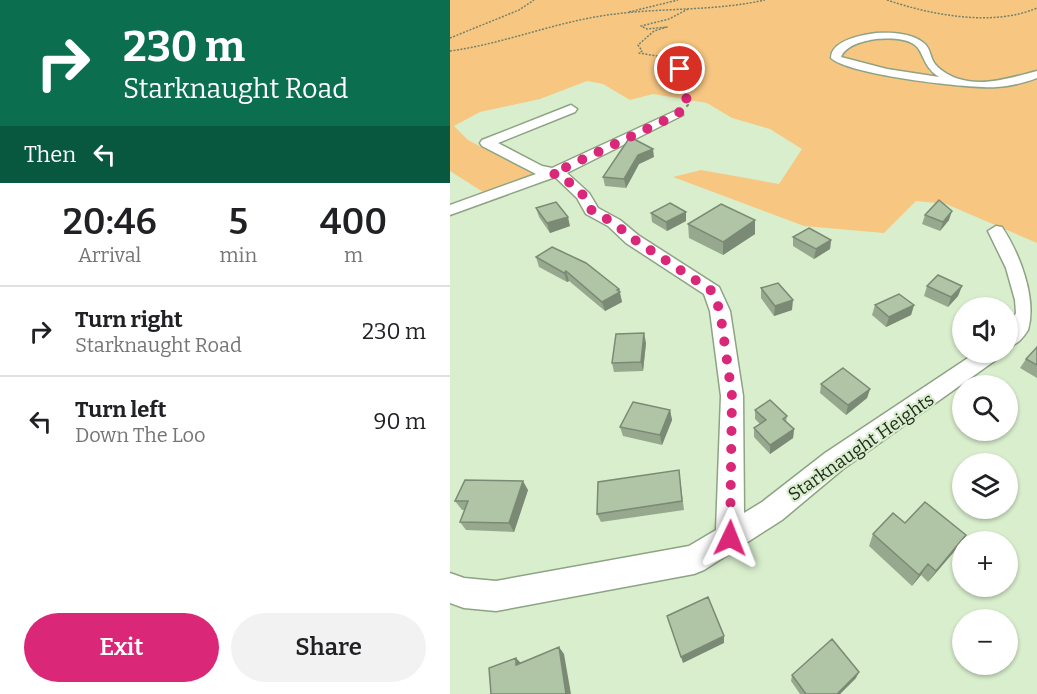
<!DOCTYPE html>
<meta charset="utf-8">
<style>
:root{--surface:#fff;--page:#f2f2f2;--text:#202124;--muted:#757577;--line:#e0e0e0;--accent:#db2777}
body{margin:0;font-family:Bitter,serif;background:var(--page);color:var(--text);height:100vh;display:flex;flex-direction:column;font-size:22px;white-space:nowrap}
*{box-sizing:border-box;margin:0}
p{font-size:20px;color:var(--muted)}
.icon{flex:none;width:33px;height:33px;fill:none;stroke:currentColor;stroke-width:2;stroke-linecap:round;stroke-linejoin:round}
.map{position:relative;flex:1;overflow:hidden}
.sheet{display:flex;flex-direction:column;background:var(--surface);width:450px}
.sheet>*{flex:none}
.hud{background:#0b6e4f;color:#fff;overflow:hidden}
.buttons{position:absolute;left:502px;top:297px;display:grid;gap:12px}
.buttons a{display:grid;place-items:center;width:66px;height:66px;border-radius:50%;background:var(--surface);box-shadow:0 2px 4px #0004;font-size:30px}
.pin{position:absolute;display:grid;place-items:center;width:51px;height:51px;color:#fff;margin:-26px;border:3px solid #fff;border-radius:50%;box-shadow:0 2px 6px #0007}
.me{position:absolute;width:66px;margin:-33px;rotate:2deg;stroke-linejoin:round;filter:drop-shadow(0 0 4px #0008)}
.turn{display:flex;align-items:center;gap:21px;height:126px;padding:0 24px;font-size:27px}
.turn .icon{width:78px;height:78px;stroke-width:2.5}
.turn b{display:block;font-size:42px;line-height:51px}
.then{display:flex;align-items:center;height:57px;padding:0 24px;background:#0003;gap:12px;font-size:22px}
.eta{display:flex;justify-content:space-evenly;align-items:center;height:102px;text-align:center}
.eta b{font-size:36px;font-weight:600;line-height:42px}
.primary-button{display:flex;gap:12px;margin-top:auto;padding:12px 24px}
.primary-button a{flex:1;height:69px;border-radius:36px;background:var(--accent);color:#fff;font-size:24px;font-weight:600;line-height:69px;text-align:center}
.primary-button a+a{background:var(--page);color:var(--text)}
ul{padding:0;list-style:none}
li{display:flex;align-items:center;gap:18px;height:90px;padding:0 24px;border-top:2px solid var(--line)}
li div{flex:1}
li b{display:block;font-size:22px}
li em{font-style:normal}
main{display:flex;flex:1;min-height:0}
.map>svg:first-child{display:block}
.green{fill:#f7c782}
.lines{fill:none;stroke-linecap:round;stroke-linejoin:round}
.minor-casing{stroke:#8ea384;stroke-width:3}
.path-far1{stroke:#72816b;stroke-width:1.5;stroke-dasharray:2 1.5;stroke-linecap:butt}
.path{stroke:#72816b;stroke-width:2;stroke-dasharray:3 1.5;stroke-linecap:butt}
.minor{fill:#fff;fill-rule:evenodd}
.wall{fill:#96a98e}
.shaded-wall{fill:#7a8a74}
.building{fill:#afc5a5;stroke:#7a8a74;stroke-width:1.5}
.route{stroke:#db2777;stroke-width:10;stroke-dasharray:0 18}
.labels{text-anchor:middle;stroke-width:4.5;stroke-linejoin:round;paint-order:stroke}
.near-street-label{font-size:18px;fill:#1e271a;stroke:#d8eecc}
</style>
<main>
<section class="sheet">
<div class="hud">
<div class="turn"><svg class="icon" aria-label="right" viewBox="0 0 24 24"><path d="M7 20v-9h11M14 6l5 5-5 5"/></svg><div><b>230 m</b>Starknaught Road</div></div>
<div class="then">Then<svg class="icon" aria-label="left" viewBox="0 0 24 24"><path d="M17 20v-9H6M10 6l-5 5 5 5"/></svg></div>
</div>
<div class="eta">
<div><b>20:46</b><p>Arrival</p></div>
<div><b>5</b><p>min</p></div>
<div><b>400</b><p>m</p></div>
</div>
<ul>
<li><svg class="icon" aria-label="right" viewBox="0 0 24 24"><path d="M7 20v-9h11M14 6l5 5-5 5"/></svg><div><b>Turn right</b><p>Starknaught Road</p></div><em>230 m</em></li>
<li><svg class="icon" aria-label="left" viewBox="0 0 24 24"><path d="M17 20v-9H6M10 6l-5 5 5 5"/></svg><div><b>Turn left</b><p>Down The Loo</p></div><em>90 m</em></li>
</ul>
<div class="primary-button"><a>Exit</a><a>Share</a></div>
</section>
<div class="map">
<svg width="587" height="694" viewBox="0 0 587 694">
<rect width="100%" height="100%" fill="#d8eecc"/>
<!-- green -->
<path class="green" d="M 0,0 L 587,0 L 587,243 L 496,204 L 466,201 L 434,233 L 354,226 L 223,177 L 251,170 L 329,184 L 352,149 L 320,129 L 282,118 L 257,103 L 203,94 L 180,100 L 153,84 L 137,81 L 90,99 L 30,112 L 4,126 L 18,140 L 84,174 L 33,192 L 0,171 Z"/>
<g class="lines">
<defs>
<path id="minor" d="M 426,33 C 442,32 463,33 475,44 C 480,49 480,55 483,61 C 487,69 501,77 509,79 C 534,87 563,77 587,71 L 587,78 C 574,83 561,86 547,87 C 519,89 399,75 381,58 C 381,40 412,35 426,33 ZM 426,39 C 439,38 463,37 470,51 C 476,63 478,70 489,77 L 437,69 L 391,57 C 396,45 413,41 426,39 Z
M 121,105 L 127,109 L 125,112 L 48,143 L 92,166 L 102,168 L 223,112 L 227,111 L 233,115 L 117,173 L 139,193 L 148,208 L 170,220 L 188,235 L 269,287 L 280,311 L 293,396 L 294,513 L 312,502 L 375,453 L 527,352 L 553,352 L 550,357 L 393,469 L 332,520 L 254,570 L 244,574 L 46,611 L 14,608 L 0,603 L 0,573 L 14,578 L 46,581 L 239,546 L 266,530 L 271,396 L 260,311 L 254,294 L 176,243 L 158,226 L 136,214 L 127,198 L 105,177 L 0,215 L 0,205 L 86,174 L 32,146 L 30,143 L 32,140 Z
M 546,226 L 552,227 C 570,254 587,299 578,330 C 573,338 568,344 558,347 L 558,328 L 566,313 L 565,300 L 556,268 L 538,231 Z"/>
</defs>
<!-- minor casing -->
<use href="#minor" class="minor-casing"/>
<!-- path-far1 -->
<path class="path-far1" d="M 437,0 C 481,15 543,27 587,8
M 179,12 L 228,0
M 0,38 L 69,10 L 84,0
M 0,51 C 52,44 100,24 151,16 C 206,7 261,12 315,0
M 225,59 L 189,53 L 192,51 L 188,45 L 204,31 L 217,27 L 197,29 L 191,26 L 219,19 L 238,9"/>
<!-- path -->
<path class="path" d="M 217,57 L 224,58 L 231,65 L 226,89 L 235,93 L 238,105 L 236,107"/>
<!-- minor -->
<use href="#minor" class="minor"/>
</g>
<!-- wall -->
<path class="wall" d="M 204,157 L 189,164 L 176,188 L 155,186 L 153,177 Z
M 86,208 L 120,226 L 100,233 L 89,217 Z
M 201,213 L 236,221 L 217,231 L 202,222 Z
M 475,215 L 499,220 L 490,231 L 472,224 Z
M 305,220 L 305,234 L 273,255 L 239,238 L 238,224 Z
M 343,237 L 381,240 L 380,249 L 364,259 L 343,246 Z
M 86,257 L 169,289 L 172,302 L 155,311 L 119,281 L 117,282 L 89,267 Z
M 477,286 L 512,286 L 508,296 L 498,307 L 474,296 Z
M 311,288 L 342,310 L 324,316 L 311,298 Z
M 425,305 L 464,305 L 461,315 L 436,327 L 422,315 Z
M 196,343 L 193,371 L 164,372 L 162,363 Z
M 587,347 L 587,378 L 570,368 L 576,359 Z
M 371,384 L 420,389 L 417,398 L 396,415 L 370,393 Z
M 220,410 L 222,420 L 212,445 L 173,436 L 170,427 Z
M 305,410 L 337,416 L 336,422 L 344,429 L 343,438 L 320,454 L 304,437 L 304,428 L 310,424 L 305,419 Z
M 229,470 L 234,510 L 151,522 L 147,514 Z
M 78,490 L 64,532 L 16,530 L 10,522 L 15,510 L 12,510 L 5,501 Z
M 455,523 L 516,535 L 508,547 L 478,582 L 471,575 L 462,586 L 419,546 L 423,534 Z
M 342,675 L 406,678 L 390,694 L 350,694 L 341,681 Z"/>
<!-- shaded-wall -->
<path class="shaded-wall" d="M 203,149 L 204,157 L 189,164 L 176,188 L 174,179 L 188,155 Z
M 502,211 L 499,220 L 490,231 L 493,222 Z
M 236,212 L 236,221 L 217,231 L 216,222 Z
M 118,217 L 120,226 L 100,233 L 97,223 Z
M 305,220 L 305,234 L 273,255 L 273,242 Z
M 381,240 L 380,249 L 364,259 L 366,249 Z
M 116,271 L 119,281 L 117,282 L 114,273 Z
M 512,286 L 508,296 L 498,307 L 501,297 Z
M 169,289 L 172,302 L 155,311 L 152,302 Z
M 343,300 L 342,310 L 324,316 L 325,306 Z
M 464,305 L 461,315 L 436,327 L 439,317 Z
M 194,333 L 196,343 L 193,371 L 191,362 Z
M 420,389 L 417,398 L 396,415 L 398,405 Z
M 220,410 L 222,420 L 212,445 L 210,435 Z
M 344,429 L 343,438 L 320,454 L 320,445 Z
M 73,481 L 78,490 L 64,532 L 59,523 Z
M 516,535 L 508,547 L 478,582 L 486,571 Z
M 478,564 L 471,575 L 462,586 L 469,575 Z
M 274,636 L 274,643 L 233,663 L 231,657 Z
M 109,647 L 114,654 L 121,694 L 116,694 Z
M 66,658 L 72,664 L 66,665 Z
M 409,672 L 406,678 L 390,694 L 387,694 Z"/>
<!-- building -->
<path class="building" d="M 180,137 L 203,149 L 188,155 L 174,179 L 153,177 Z
M 489,200 L 502,211 L 493,222 L 475,215 Z
M 106,202 L 118,217 L 97,223 L 86,208 Z
M 220,203 L 236,212 L 216,222 L 201,213 Z
M 271,204 L 305,220 L 273,242 L 238,224 Z
M 359,228 L 381,240 L 366,249 L 343,237 Z
M 102,247 L 136,263 L 169,289 L 167,290 L 170,292 L 152,302 L 116,271 L 114,273 L 86,257 Z
M 488,275 L 512,286 L 501,297 L 477,286 Z
M 328,283 L 343,300 L 325,306 L 311,288 Z
M 449,294 L 464,305 L 439,317 L 425,305 Z
M 194,333 L 191,362 L 162,363 L 166,334 Z
M 587,347 L 587,365 L 576,359 Z
M 393,368 L 420,389 L 398,405 L 371,384 Z
M 320,400 L 337,416 L 333,419 L 344,429 L 320,445 L 304,428 L 316,420 L 305,410 Z
M 183,402 L 220,410 L 210,435 L 170,427 Z
M 229,470 L 232,501 L 147,514 L 148,482 Z
M 15,480 L 73,481 L 59,523 L 10,522 L 18,501 L 5,501 Z
M 475,502 L 516,535 L 486,571 L 478,564 L 469,575 L 423,534 L 443,513 L 455,523 Z
M 258,597 L 274,636 L 231,657 L 217,616 Z
M 382,639 L 409,672 L 387,694 L 356,694 L 342,675 Z
M 109,647 L 116,694 L 41,694 L 39,668 L 66,658 L 66,665 Z"/>
<g class="lines">
<!-- route -->
<path class="route" d="M 230,69 L 226,89 L 235,93 L 238,105 L 226,115 L 102,174 L 110,174 L 134,196 L 142,211 L 164,223 L 182,238 L 262,291 L 270,311 L 282,396 L 280,538"/>
</g>
<g class="labels">
<!-- near-street labels -->
<g class="near-street-label">
<text transform="translate(411 447) rotate(-35)" y="6">Starknaught Heights</text>
</g>
</g>
</svg>
<div class="buttons">
<a><svg class="icon" aria-label="sound" viewBox="0 0 24 24"><path d="M4 9h4l5-4v14l-5-4H4zM17 9q2 3 0 6"/></svg></a>
<a><svg class="icon" aria-label="search" viewBox="0 0 24 24"><circle cx="10" cy="10" r="6"/><path d="M15 15l6 6"/></svg></a>
<a><svg class="icon" aria-label="layers" viewBox="0 0 24 24"><path d="M12 4l9 5-9 5-9-5zM3 14l9 5 9-5"/></svg></a>
<a>+</a>
<a>−</a>
</div>
<div class="pin" style="left:230px;top:69px;background:#d93025"><svg class="icon" aria-label="arrive" viewBox="0 0 24 24"><path d="M6 21V4h12l-3 4 3 4H6"/></svg></div>
<svg class="me" style="left:280px;top:538px" viewBox="-20 -20 40 40"><path d="M0-17L14 15 0 8-14 15z" fill="#db2777" stroke="#fff" stroke-width="4"/></svg>
</div>
</main>
